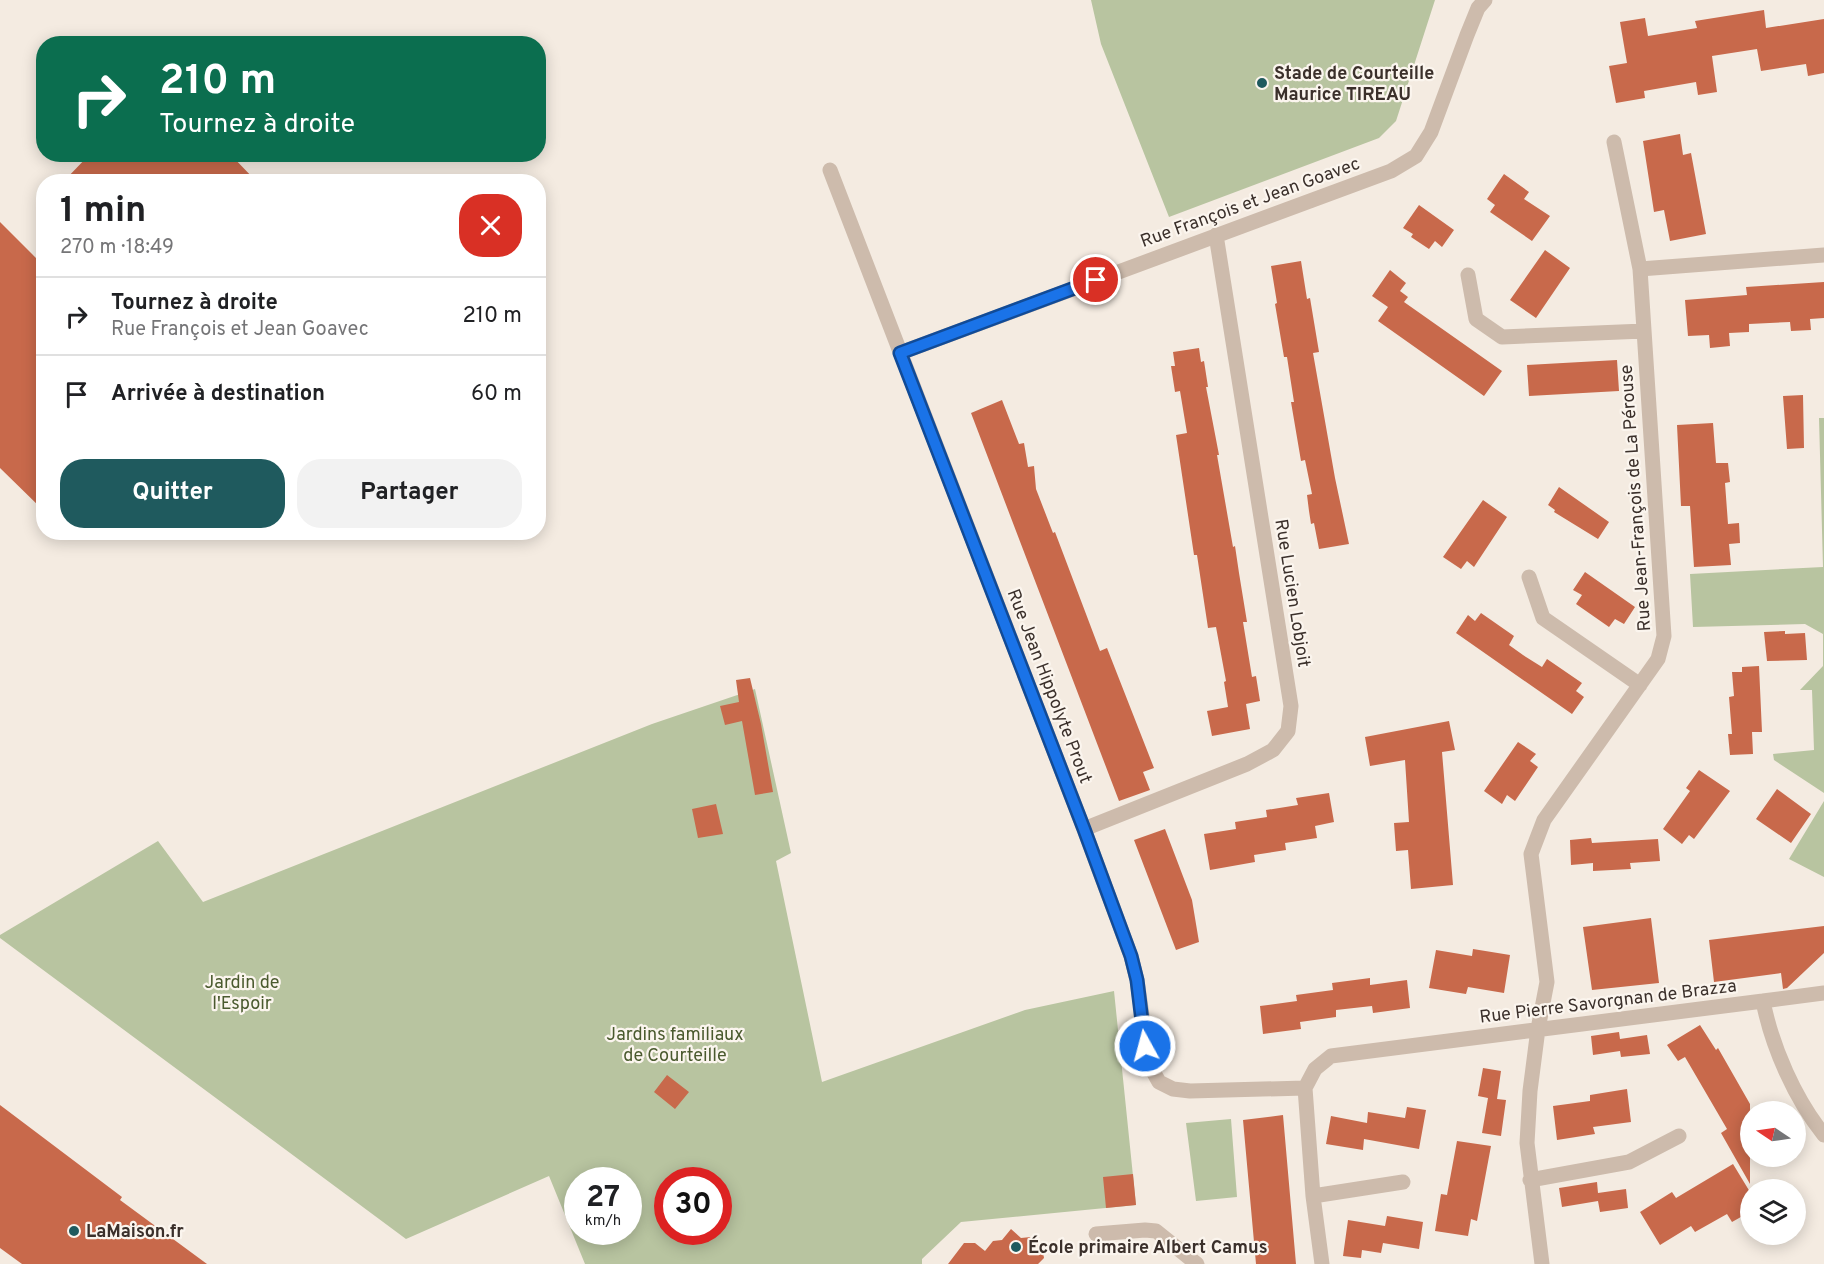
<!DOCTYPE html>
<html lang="fr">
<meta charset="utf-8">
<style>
:root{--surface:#fff;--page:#f2f2f2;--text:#202124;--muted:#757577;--line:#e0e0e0;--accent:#1f5a5e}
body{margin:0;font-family:Overpass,sans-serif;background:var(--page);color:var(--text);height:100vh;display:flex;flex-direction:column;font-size:22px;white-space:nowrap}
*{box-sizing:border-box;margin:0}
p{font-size:20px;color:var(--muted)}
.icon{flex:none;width:33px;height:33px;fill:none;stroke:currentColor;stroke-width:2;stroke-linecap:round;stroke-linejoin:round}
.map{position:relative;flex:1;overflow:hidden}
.side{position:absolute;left:36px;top:174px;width:510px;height:366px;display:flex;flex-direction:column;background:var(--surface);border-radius:24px;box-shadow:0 3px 15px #0003}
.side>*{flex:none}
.guide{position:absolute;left:36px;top:36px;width:510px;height:126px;border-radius:24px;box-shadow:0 3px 15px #0003;background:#0b6e4f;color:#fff;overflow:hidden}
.needle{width:39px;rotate:283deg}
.controls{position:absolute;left:1740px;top:1101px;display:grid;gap:12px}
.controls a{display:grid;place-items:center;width:66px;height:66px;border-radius:50%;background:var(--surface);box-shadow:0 3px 15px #0003;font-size:30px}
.speed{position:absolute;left:564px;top:1167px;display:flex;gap:12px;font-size:30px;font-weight:700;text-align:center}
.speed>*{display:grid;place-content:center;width:78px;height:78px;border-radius:50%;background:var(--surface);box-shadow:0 3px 15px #0003;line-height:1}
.speed small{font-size:15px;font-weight:400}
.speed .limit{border:9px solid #d22;background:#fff;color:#111}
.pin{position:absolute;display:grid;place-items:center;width:51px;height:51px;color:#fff;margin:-26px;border:3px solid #fff;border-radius:50%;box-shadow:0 2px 6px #0007}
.me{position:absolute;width:66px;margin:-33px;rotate:353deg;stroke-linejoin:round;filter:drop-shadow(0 0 4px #0008)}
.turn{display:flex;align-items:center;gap:21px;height:126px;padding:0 24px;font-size:27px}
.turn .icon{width:78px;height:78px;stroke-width:2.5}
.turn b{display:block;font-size:42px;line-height:51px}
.round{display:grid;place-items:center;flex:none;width:63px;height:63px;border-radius:24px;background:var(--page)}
.summary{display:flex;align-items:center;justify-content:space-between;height:102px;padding:0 24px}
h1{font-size:36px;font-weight:700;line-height:45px}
.action{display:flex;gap:12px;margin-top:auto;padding:12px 24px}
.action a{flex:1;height:69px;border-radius:24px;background:var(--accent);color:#fff;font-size:24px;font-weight:700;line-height:69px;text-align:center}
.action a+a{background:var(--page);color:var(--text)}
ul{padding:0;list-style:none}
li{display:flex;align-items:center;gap:18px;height:78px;padding:0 24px;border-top:2px solid var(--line)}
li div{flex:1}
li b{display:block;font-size:22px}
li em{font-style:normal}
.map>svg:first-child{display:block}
.green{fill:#b8c4a0;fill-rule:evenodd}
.building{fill:#c8694b}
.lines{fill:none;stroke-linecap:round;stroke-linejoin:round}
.minor{stroke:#cdbbac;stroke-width:15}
.route-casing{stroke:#114b97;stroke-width:15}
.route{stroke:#1a73e8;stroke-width:10}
.poi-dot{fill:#1f5a5e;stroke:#fbf5ee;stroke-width:2}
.labels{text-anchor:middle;stroke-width:4.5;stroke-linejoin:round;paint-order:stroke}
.poi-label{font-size:18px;font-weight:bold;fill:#3b302b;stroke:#fbf5ee;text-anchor:start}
.street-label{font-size:18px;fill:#3b302b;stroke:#fbf5ee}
.park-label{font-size:18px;fill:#4a5a2e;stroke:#fbf5ee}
</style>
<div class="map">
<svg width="1824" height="1264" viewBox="0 0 1824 1264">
<rect width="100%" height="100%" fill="#f4ebe1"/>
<!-- green -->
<path class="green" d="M 1091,0 L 1435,0 L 1396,121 L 1379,138 L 1169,217 L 1101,44 Z
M 1819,418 L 1824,418 L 1824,793 L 1774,760 L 1773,754 L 1814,750 L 1812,690 L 1800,690 L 1823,666 L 1823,634 L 1805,624 L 1693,627 L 1690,574 L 1823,567 Z
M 755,689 L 791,853 L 776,861 L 822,1082 L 1025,1010 L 1114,991 L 1136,1205 L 961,1222 L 922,1259 L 922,1264 L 585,1264 L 549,1176 L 406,1239 L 0,938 L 0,935 L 158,841 L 203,902 L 652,724 ZM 578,1180 L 628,1180 L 628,1232 L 578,1232 ZM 668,1180 L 718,1180 L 718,1232 L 668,1232 Z
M 1824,801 L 1824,877 L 1789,859 Z
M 1231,1119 L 1237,1197 L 1196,1201 L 1186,1123 Z"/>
<!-- building -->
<path class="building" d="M 1764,10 L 1766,28 L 1824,19 L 1824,73 L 1808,76 L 1806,64 L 1761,71 L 1757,49 L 1712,56 L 1717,92 L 1698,95 L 1696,82 L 1644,91 L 1645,98 L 1616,103 L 1609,66 L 1627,63 L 1620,22 L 1645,18 L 1648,36 L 1697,28 L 1695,21 Z
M 1680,134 L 1683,155 L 1691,153 L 1706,234 L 1670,241 L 1664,210 L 1654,212 L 1643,141 Z
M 90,154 L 230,154 L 257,182 L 63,182 Z
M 1504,174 L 1529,192 L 1524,199 L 1550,216 L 1532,241 L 1490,212 L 1495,205 L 1487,199 Z
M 1419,205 L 1454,230 L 1442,247 L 1435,241 L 1429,249 L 1411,237 L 1413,234 L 1403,228 Z
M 0,222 L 44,266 L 44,511 L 0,468 Z
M 1545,250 L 1570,268 L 1536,318 L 1510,300 Z
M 1301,261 L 1307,299 L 1310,298 L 1319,352 L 1313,353 L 1335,478 L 1349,544 L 1319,549 L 1314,523 L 1311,524 L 1309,511 L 1307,495 L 1312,494 L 1305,460 L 1301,461 L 1291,402 L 1294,402 L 1287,357 L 1284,357 L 1275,304 L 1277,303 L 1271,266 Z
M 1390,270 L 1406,283 L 1400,291 L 1408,297 L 1404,302 L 1502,371 L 1484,396 L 1378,321 L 1388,307 L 1372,296 Z
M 1824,282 L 1824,318 L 1810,319 L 1811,330 L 1791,331 L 1790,322 L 1749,324 L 1749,332 L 1729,333 L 1730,346 L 1710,348 L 1709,335 L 1688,336 L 1685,300 L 1747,295 L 1746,287 Z
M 1199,348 L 1201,362 L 1204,361 L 1208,387 L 1206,387 L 1219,455 L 1217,455 L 1233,547 L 1235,546 L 1239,573 L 1247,622 L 1243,622 L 1252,677 L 1256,676 L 1260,701 L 1246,704 L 1250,729 L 1212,736 L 1207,711 L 1228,707 L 1224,682 L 1226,681 L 1216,627 L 1208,628 L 1197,555 L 1194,555 L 1176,435 L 1187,433 L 1180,391 L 1175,392 L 1171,366 L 1175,366 L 1173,352 Z
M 1617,360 L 1619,391 L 1529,396 L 1527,365 Z
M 1803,395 L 1804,448 L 1787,449 L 1783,396 Z
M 1002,400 L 1019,444 L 1024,443 L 1028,467 L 1034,466 L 1036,489 L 1053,533 L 1055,532 L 1100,651 L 1107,648 L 1154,768 L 1143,772 L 1150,790 L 1119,801 L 971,413 Z
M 1713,423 L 1716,463 L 1728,463 L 1730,482 L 1725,483 L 1728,524 L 1739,523 L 1740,543 L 1729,544 L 1731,565 L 1694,567 L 1690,506 L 1681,506 L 1677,425 Z
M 1559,487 L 1609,522 L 1598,539 L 1554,512 L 1555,510 L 1548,505 Z
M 1483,500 L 1507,517 L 1474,567 L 1467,561 L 1461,569 L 1443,557 Z
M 1585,572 L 1635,607 L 1624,624 L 1615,619 L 1609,627 L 1576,604 L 1582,595 L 1573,590 Z
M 1481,613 L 1514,636 L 1509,645 L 1523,655 L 1542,667 L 1547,659 L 1582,683 L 1576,691 L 1584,697 L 1572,714 L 1456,633 L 1468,615 L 1475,621 Z
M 1785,631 L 1785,634 L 1805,633 L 1807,660 L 1767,661 L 1764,632 Z
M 1759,666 L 1762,732 L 1752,732 L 1753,754 L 1730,755 L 1728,734 L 1732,734 L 1729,697 L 1734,696 L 1732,672 L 1742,672 L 1742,667 Z
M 750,678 L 761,724 L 773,792 L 755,795 L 742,721 L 725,725 L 720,706 L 739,702 L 736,680 Z
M 1449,721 L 1455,750 L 1442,752 L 1453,885 L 1411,889 L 1408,850 L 1396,851 L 1394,823 L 1409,822 L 1405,760 L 1370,766 L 1365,737 Z
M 1518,742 L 1536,754 L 1530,761 L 1538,767 L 1515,801 L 1507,795 L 1502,804 L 1484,791 Z
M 1699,770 L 1730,791 L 1694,839 L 1689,835 L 1682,844 L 1663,829 L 1690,791 L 1686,788 Z
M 1777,789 L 1811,814 L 1791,843 L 1756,819 Z
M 1329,793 L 1334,822 L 1315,826 L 1317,838 L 1285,843 L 1286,850 L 1254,855 L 1255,862 L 1210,870 L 1204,834 L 1236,829 L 1235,822 L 1267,817 L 1266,810 L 1298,805 L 1296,798 Z
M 716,804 L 723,834 L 698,838 L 692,809 Z
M 1165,829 L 1192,900 L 1199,942 L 1176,950 L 1134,840 Z
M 1591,838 L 1592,843 L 1658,839 L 1660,861 L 1630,863 L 1631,869 L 1593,871 L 1593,863 L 1571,865 L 1570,840 Z
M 1651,918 L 1659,983 L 1592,990 L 1583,927 Z
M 1824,926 L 1824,953 L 1787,988 L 1783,989 L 1781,973 L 1714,982 L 1709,940 Z
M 1473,949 L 1510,955 L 1504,993 L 1468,987 L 1466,994 L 1429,988 L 1436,950 L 1472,956 Z
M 1370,978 L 1370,985 L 1407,980 L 1410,1008 L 1373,1013 L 1372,1006 L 1336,1010 L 1336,1017 L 1300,1022 L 1301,1029 L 1263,1034 L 1260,1006 L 1297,1001 L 1296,995 L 1333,990 L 1332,983 Z
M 1700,1025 L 1716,1050 L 1718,1048 L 1750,1104 L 1750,1184 L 1721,1133 L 1727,1129 L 1685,1057 L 1678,1061 L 1667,1045 Z
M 1619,1032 L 1620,1039 L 1647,1035 L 1650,1054 L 1621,1057 L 1620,1051 L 1593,1055 L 1591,1036 Z
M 1483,1068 L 1501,1071 L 1497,1099 L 1506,1100 L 1501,1136 L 1482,1133 L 1488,1098 L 1478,1096 Z
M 667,1075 L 689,1092 L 675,1109 L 654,1092 Z
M 1627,1089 L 1631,1122 L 1593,1127 L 1595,1134 L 1557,1140 L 1553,1106 L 1590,1101 L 1590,1095 Z
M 0,1105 L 122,1197 L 120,1200 L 207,1264 L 22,1264 L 0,1248 Z
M 1407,1107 L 1426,1110 L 1419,1149 L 1364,1139 L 1363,1150 L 1326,1144 L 1331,1116 L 1367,1123 L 1368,1112 L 1405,1118 Z
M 1283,1115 L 1296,1264 L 1256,1264 L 1243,1120 Z
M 1457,1141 L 1491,1146 L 1477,1221 L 1471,1219 L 1468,1236 L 1435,1231 L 1441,1194 L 1447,1195 Z
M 1733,1164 L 1750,1192 L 1750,1200 L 1743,1204 L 1748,1213 L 1732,1222 L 1727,1214 L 1695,1232 L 1691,1226 L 1660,1245 L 1640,1212 L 1672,1192 L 1676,1198 Z
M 1133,1174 L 1136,1205 L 1106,1208 L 1103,1177 Z
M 1597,1182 L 1598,1193 L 1626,1189 L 1628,1208 L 1600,1212 L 1598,1201 L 1562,1207 L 1559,1188 Z
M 1387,1216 L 1423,1222 L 1419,1249 L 1383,1243 L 1381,1253 L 1362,1250 L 1361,1258 L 1343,1256 L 1348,1220 L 1385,1226 Z
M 1011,1229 L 1021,1238 L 1031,1237 L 1042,1246 L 1044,1258 L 1038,1264 L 948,1264 L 964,1243 L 975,1243 L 985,1251 L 993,1241 L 1002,1240 Z"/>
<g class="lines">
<!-- minor -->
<path class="minor" d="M 830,170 L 1084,829 L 1131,956 L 1137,980 L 1149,1064 L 1159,1082 L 1173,1089 L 1190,1091 L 1305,1088
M 1640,269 L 1824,255
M 1468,275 L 1476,319 L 1502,337 L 1644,331
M 900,353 L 1391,171 L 1416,156 L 1431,132 L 1467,35 L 1478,8 L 1485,0
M 1529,577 L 1543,618 L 1640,685
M 1084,829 L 1247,764 L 1273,750 L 1288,731 L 1291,706 L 1216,235
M 1763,1001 L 1824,993
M 1530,1180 L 1629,1162 L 1679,1136
M 1313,1196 L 1403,1182
M 1096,1234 L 1145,1230 L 1156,1231 L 1197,1264
M 1322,1264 L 1313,1196 L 1305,1088 L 1315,1069 L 1331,1056 L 1763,1001 C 1772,1047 1795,1099 1824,1135
M 1542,1264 L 1527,1143 L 1530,1091 L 1538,1029 L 1547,982 L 1531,854 L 1544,820 L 1658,659 L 1664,636 L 1640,269 L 1614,142"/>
</g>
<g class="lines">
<defs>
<path id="route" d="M 1096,280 L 900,353 L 1084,829 L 1131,956 L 1137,980 L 1145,1046"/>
</defs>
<!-- route casing -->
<use href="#route" class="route-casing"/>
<!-- route -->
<use href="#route" class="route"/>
</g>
<!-- markers -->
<g class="poi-dot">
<circle cx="1262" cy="83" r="6"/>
<circle cx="74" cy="1231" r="6"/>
<circle cx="1016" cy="1247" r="6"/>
</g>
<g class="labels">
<!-- poi labels -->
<g class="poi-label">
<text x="1274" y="79">Stade de Courteille<tspan x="1274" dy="21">Maurice TIREAU</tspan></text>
<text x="86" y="1237">LaMaison.fr</text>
<text x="1028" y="1253">École primaire Albert Camus</text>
</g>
<!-- street labels -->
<g class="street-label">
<text transform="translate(1250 202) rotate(-20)" y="6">Rue François et Jean Goavec</text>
<text transform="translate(1635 498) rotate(-94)" y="6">Rue Jean-François de La Pérouse</text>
<text transform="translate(1293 593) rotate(81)" y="6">Rue Lucien Lobjoit</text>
<text transform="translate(1050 686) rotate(69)" y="6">Rue Jean Hippolyte Prout</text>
<text transform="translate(1608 1001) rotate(-7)" y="6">Rue Pierre Savorgnan de Brazza</text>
</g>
<!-- park labels -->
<g class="park-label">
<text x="242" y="988">Jardin de<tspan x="242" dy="21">l'Espoir</tspan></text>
<text x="675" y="1040">Jardins familiaux<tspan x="675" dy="21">de Courteille</tspan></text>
</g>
</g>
</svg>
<div class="controls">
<a><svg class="needle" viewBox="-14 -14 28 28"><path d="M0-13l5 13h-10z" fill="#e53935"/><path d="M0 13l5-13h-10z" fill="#757577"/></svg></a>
<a><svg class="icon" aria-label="layers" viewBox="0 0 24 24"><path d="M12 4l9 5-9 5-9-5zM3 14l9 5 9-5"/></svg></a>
</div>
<div class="speed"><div>27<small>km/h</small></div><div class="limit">30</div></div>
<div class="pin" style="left:1096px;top:280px;background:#d93025"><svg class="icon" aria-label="arrive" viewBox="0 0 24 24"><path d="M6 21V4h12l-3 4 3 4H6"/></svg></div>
<svg class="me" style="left:1145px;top:1046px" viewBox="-20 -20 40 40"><circle r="17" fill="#1a73e8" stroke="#fff" stroke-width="3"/><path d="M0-11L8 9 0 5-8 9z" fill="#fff"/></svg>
<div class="guide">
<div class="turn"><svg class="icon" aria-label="right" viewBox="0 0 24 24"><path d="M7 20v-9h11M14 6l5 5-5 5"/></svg><div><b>210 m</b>Tournez à droite</div></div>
</div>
<section class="side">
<div class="summary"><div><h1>1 min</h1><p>270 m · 18:49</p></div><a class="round" style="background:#d93025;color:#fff"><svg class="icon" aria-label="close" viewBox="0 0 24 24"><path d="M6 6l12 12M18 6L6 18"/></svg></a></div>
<ul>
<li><svg class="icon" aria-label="right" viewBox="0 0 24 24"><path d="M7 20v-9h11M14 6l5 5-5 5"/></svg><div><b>Tournez à droite</b><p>Rue François et Jean Goavec</p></div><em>210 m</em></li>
<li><svg class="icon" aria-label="arrive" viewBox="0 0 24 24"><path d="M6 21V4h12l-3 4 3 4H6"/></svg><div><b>Arrivée à destination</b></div><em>60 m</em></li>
</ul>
<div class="action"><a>Quitter</a><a>Partager</a></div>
</section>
</div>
